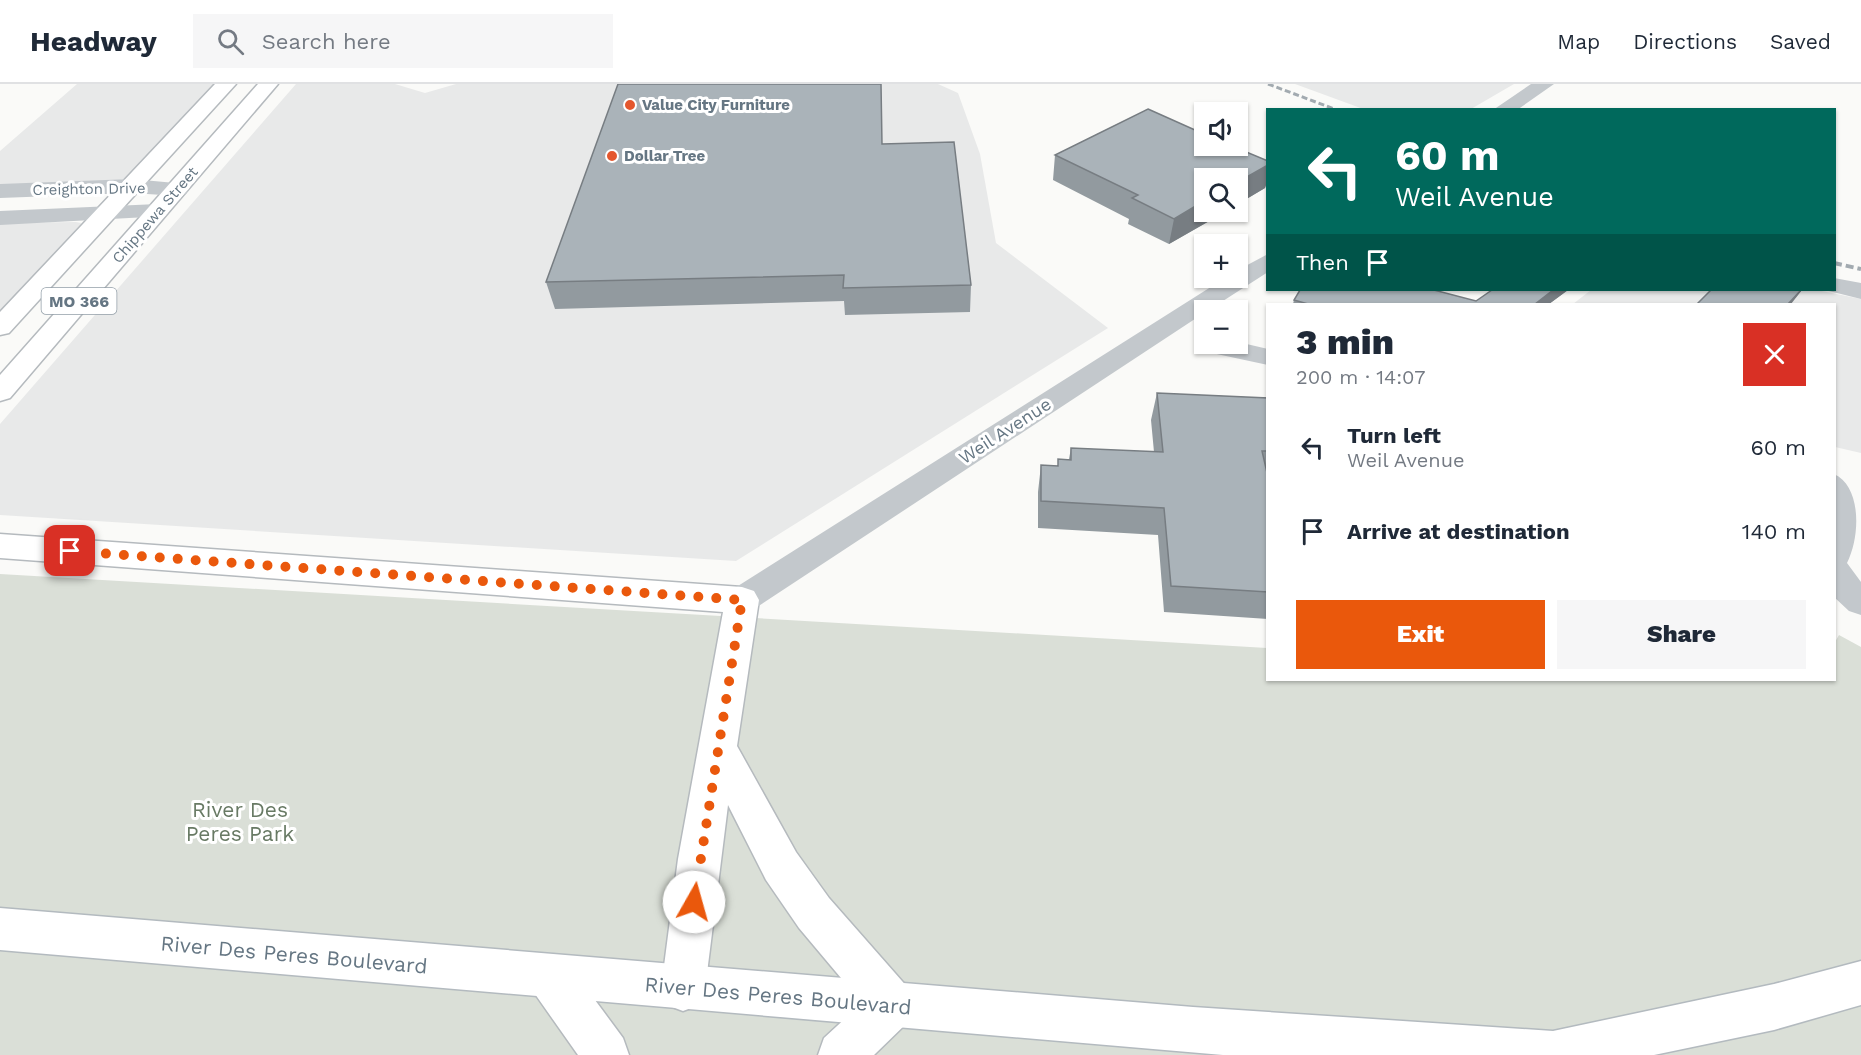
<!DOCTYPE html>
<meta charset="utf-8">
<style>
:root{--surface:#fff;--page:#f6f6f7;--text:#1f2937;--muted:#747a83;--line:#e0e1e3;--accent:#ea580c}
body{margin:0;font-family:"Work Sans",sans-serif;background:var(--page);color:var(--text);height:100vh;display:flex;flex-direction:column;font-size:22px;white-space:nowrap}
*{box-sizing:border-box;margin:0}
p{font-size:20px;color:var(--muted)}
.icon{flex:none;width:33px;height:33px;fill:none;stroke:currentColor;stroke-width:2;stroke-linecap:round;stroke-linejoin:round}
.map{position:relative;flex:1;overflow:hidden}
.panel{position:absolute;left:1266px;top:219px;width:570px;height:378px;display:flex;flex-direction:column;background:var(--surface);border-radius:0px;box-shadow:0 2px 4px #0004}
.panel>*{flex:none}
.hud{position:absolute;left:1266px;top:24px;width:570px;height:183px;border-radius:0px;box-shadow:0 2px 4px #0004;background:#00695c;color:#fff;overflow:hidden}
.controls{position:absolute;left:1194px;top:18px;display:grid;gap:12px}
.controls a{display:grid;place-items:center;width:54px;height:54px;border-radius:0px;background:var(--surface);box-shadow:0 2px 4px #0004;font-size:30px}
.pin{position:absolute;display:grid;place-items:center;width:51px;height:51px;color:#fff;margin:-26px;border-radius:12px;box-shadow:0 3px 9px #0006}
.me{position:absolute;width:66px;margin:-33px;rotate:7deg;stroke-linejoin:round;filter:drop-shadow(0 0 4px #0008)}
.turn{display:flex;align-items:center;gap:21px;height:126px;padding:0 30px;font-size:27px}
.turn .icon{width:78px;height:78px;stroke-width:2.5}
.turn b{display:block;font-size:42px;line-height:51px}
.then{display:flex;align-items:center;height:57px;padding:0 30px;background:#0003;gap:12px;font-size:22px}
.round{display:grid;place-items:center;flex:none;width:63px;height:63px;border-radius:0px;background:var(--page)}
.headline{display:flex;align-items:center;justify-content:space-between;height:102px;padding:0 30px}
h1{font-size:36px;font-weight:800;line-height:45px}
.primary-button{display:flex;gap:12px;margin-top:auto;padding:12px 30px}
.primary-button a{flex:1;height:69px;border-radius:0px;background:var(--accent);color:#fff;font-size:24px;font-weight:800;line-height:69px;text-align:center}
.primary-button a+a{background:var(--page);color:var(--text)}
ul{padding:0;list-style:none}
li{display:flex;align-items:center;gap:18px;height:84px;padding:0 30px}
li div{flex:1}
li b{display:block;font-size:22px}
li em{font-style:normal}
header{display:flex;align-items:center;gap:36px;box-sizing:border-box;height:84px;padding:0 30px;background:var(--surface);border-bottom:2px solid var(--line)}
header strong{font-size:28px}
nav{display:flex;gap:33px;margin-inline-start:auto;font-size:21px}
.search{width:420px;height:54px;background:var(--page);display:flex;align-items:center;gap:15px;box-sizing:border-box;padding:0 21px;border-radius:0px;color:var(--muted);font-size:22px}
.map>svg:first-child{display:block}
.built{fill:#e8e9e9}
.green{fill:#dadfd7}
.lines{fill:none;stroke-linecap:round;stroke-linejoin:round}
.secondary-casing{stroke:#b3babf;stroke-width:3}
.primary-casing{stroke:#b5babe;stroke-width:3}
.street{fill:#c3c8cc;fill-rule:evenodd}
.secondary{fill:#fff;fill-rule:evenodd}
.primary{fill:#fff;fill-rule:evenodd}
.rail-far1{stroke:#a2aab0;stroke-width:3;stroke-dasharray:6 3;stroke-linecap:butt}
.rail{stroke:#a2aab0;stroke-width:4;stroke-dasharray:8 4;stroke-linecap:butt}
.wall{fill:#929a9f}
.shaded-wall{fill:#777d82}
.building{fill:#aab3b9;stroke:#777d82;stroke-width:1.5}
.route{stroke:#ea580c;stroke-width:10;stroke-dasharray:0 18}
.poi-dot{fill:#e4572e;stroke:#fff;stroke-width:2}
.labels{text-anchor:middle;stroke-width:6;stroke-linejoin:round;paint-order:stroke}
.far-poi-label{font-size:15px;font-weight:bold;fill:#657683;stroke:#fff;text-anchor:start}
.far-street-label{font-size:15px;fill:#657683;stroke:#fff}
.shield{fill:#fff;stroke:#939fa8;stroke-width:1.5}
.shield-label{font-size:16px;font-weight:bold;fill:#657683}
.street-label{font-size:18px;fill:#657683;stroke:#fff}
.near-park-label{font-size:21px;fill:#687a64;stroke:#fff}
.near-street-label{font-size:21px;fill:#657683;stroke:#fff}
</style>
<header>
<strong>Headway</strong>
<div class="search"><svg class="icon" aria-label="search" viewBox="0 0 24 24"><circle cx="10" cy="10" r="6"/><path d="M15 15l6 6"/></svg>Search here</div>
<nav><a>Map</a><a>Directions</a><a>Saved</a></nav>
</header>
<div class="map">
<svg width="1861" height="971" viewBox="0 0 1861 971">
<rect width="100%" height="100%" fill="#fafaf8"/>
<!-- built -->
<path class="built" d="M 77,0 L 214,0 L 127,94 L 116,97 L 0,104 L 0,67 Z
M 296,0 L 395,0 L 425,9 L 456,0 L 938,0 L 958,9 L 980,70 L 996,159 L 1108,244 L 736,477 L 0,431 L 0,340 Z
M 1295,0 L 1514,0 L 1471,25 L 1366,26 Z
M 76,138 L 81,139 L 79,146 L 0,228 L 0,139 Z
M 1591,206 L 1817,206 L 1861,215 L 1861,369 L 1835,363 L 1834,220 L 1573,220 Z"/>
<!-- green -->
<path class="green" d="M 0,490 L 1267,564 L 1268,596 L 1834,596 L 1835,558 L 1839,551 L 1861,563 L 1861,971 L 0,971 Z"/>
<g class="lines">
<defs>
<path id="secondary" d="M 0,824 L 1193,923 L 1553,947 L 1774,900 L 1861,877 L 1861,921 L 1774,946 L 1654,971 L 1223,971 L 0,866 Z"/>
<path id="primary" d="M 215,0 L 236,0 L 9,249 L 0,251 L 0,228 Z
M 258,0 L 278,0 L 10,314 L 0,317 L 0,291 Z
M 0,450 L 742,503 L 754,507 L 759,516 L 737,662 L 796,768 L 829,814 L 909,905 L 916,921 L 909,937 L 874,971 L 818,971 L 824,954 L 862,919 L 799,844 L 766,796 L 728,721 L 705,905 L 699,921 L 683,927 L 667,921 L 661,905 L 678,775 L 723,528 L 0,474 Z
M 551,872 L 567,878 L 623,954 L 629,971 L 578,971 L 535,910 L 529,894 L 535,878 Z"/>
</defs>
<!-- secondary casing -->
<use href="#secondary" class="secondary-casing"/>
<!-- primary casing -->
<use href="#primary" class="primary-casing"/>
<!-- street -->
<path class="street" d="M 1531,0 L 1554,0 L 1517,26 L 1493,26 Z
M 132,95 L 186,100 L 189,105 L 186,110 L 178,112 L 132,109 L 0,114 L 0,100 Z
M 158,120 L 166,122 L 169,127 L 166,132 L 0,141 L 0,127 Z
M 1268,170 L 1268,188 L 1209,226 L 1204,226 L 1204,229 L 754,525 L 742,529 L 730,525 L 725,516 L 730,507 L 1225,194 L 1238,194 L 1238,186 Z
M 1834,194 L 1861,199 L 1861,215 L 1825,206 L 1834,206 Z
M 1204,253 L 1204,260 L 1238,258 L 1268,265 L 1268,281 L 1198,266 L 1194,260 L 1198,254 Z
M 1834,390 C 1861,402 1861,451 1847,479 L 1861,498 L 1861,531 L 1849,527 L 1834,513 Z"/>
<!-- secondary -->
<use href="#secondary" class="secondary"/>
<!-- primary -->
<use href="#primary" class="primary"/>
<!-- rail-far1 -->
<path class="rail-far1" d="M 1268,0 L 1337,26"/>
<!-- rail -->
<path class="rail" d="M 1834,179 L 1861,185"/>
</g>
<!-- wall -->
<path class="wall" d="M 1148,25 L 1204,50 L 1204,62 L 1232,62 L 1268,77 L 1268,95 L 1265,104 L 1238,120 L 1238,94 L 1204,94 L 1204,128 L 1225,128 L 1169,160 L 1128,140 L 1129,135 L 1053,96 L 1055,71 Z
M 882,60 L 971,201 L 970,228 L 845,231 L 844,217 L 555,225 L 546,198 Z
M 1492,206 L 1568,206 L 1549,220 L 1293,220 L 1294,216 L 1476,217 Z
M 1157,309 L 1268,314 L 1268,535 L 1164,528 L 1158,451 L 1038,444 L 1038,408 L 1041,381 L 1058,382 L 1058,375 L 1069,375 L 1071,364 L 1154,368 L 1151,336 Z"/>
<!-- shaded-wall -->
<path class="shaded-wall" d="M 1268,81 L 1268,95 L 1265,104 L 1238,120 L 1238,98 Z
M 1204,117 L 1204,128 L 1225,128 L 1169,160 L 1174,135 Z
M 1553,206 L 1568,206 L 1549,220 L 1535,220 Z
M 1801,206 L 1802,206 L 1791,220 L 1788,220 Z"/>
<!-- building -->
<path class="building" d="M 618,0 L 881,0 L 882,60 L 954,58 L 971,201 L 843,204 L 844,191 L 546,198 Z
M 1148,25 L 1204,50 L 1204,62 L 1232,62 L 1268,77 L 1268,81 L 1238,98 L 1238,94 L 1204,94 L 1204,117 L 1174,135 L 1132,114 L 1138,111 L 1055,71 Z
M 1300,206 L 1434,206 L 1476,217 L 1492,206 L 1553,206 L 1535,220 L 1308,220 L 1294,216 Z
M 1711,206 L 1801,206 L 1788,220 L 1697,220 Z
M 1157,309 L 1268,314 L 1268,367 L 1262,367 L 1268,393 L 1268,508 L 1171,502 L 1164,424 L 1041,417 L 1041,381 L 1058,382 L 1058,375 L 1071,376 L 1071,364 L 1163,368 Z"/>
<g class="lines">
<!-- route -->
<path class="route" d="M 70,467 L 742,516 L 694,818"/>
</g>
<!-- markers -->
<g class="poi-dot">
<circle cx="630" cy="21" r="6"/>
<circle cx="612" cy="72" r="6"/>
</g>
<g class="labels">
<!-- far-poi labels -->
<g class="far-poi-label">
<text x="642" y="26">Value City Furniture</text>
<text x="624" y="77">Dollar Tree</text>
</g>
<!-- far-street labels -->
<g class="far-street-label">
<text transform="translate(89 105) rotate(-1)" y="5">Creighton Drive</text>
<text transform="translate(155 131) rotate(-49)" y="5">Chippewa Street</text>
</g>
<!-- shield labels -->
<rect class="shield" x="41.5" y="204" width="75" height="26" rx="4.5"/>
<g class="shield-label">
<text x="79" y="223">MO 366</text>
</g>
<!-- street labels -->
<g class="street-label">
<text transform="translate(1005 347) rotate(-33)" y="6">Weil Avenue</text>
</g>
<!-- near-park labels -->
<g class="near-park-label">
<text x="240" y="733">River Des<tspan x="240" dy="24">Peres Park</tspan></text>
</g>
<!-- near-street labels -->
<g class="near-street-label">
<text transform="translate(294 871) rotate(5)" y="7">River Des Peres Boulevard</text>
<text transform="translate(778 912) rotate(5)" y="7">River Des Peres Boulevard</text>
</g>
</g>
</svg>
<div class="controls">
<a><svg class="icon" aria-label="sound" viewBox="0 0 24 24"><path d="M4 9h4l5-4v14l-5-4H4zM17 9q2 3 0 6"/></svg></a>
<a><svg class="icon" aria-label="search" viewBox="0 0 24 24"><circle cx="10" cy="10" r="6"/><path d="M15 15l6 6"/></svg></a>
<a>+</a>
<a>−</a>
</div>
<div class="pin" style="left:70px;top:467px;background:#d93025"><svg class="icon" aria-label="arrive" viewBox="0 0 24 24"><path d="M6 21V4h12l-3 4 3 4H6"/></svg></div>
<svg class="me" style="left:694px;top:818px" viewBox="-20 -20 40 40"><circle r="19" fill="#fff"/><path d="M0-13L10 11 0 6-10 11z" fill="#ea580c"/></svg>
<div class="hud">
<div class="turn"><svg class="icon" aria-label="left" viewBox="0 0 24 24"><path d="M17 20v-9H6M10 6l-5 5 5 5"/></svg><div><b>60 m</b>Weil Avenue</div></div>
<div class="then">Then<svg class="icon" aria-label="arrive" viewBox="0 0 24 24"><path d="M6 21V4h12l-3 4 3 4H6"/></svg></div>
</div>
<section class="panel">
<div class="headline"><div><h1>3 min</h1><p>200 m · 14:07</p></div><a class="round" style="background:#d93025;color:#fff"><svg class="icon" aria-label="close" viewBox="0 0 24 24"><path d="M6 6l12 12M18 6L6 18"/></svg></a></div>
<ul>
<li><svg class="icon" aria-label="left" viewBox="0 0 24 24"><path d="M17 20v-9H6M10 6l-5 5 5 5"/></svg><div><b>Turn left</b><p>Weil Avenue</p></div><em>60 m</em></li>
<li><svg class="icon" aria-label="arrive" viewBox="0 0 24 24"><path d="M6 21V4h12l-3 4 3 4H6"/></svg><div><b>Arrive at destination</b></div><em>140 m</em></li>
</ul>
<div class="primary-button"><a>Exit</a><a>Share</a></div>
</section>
</div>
